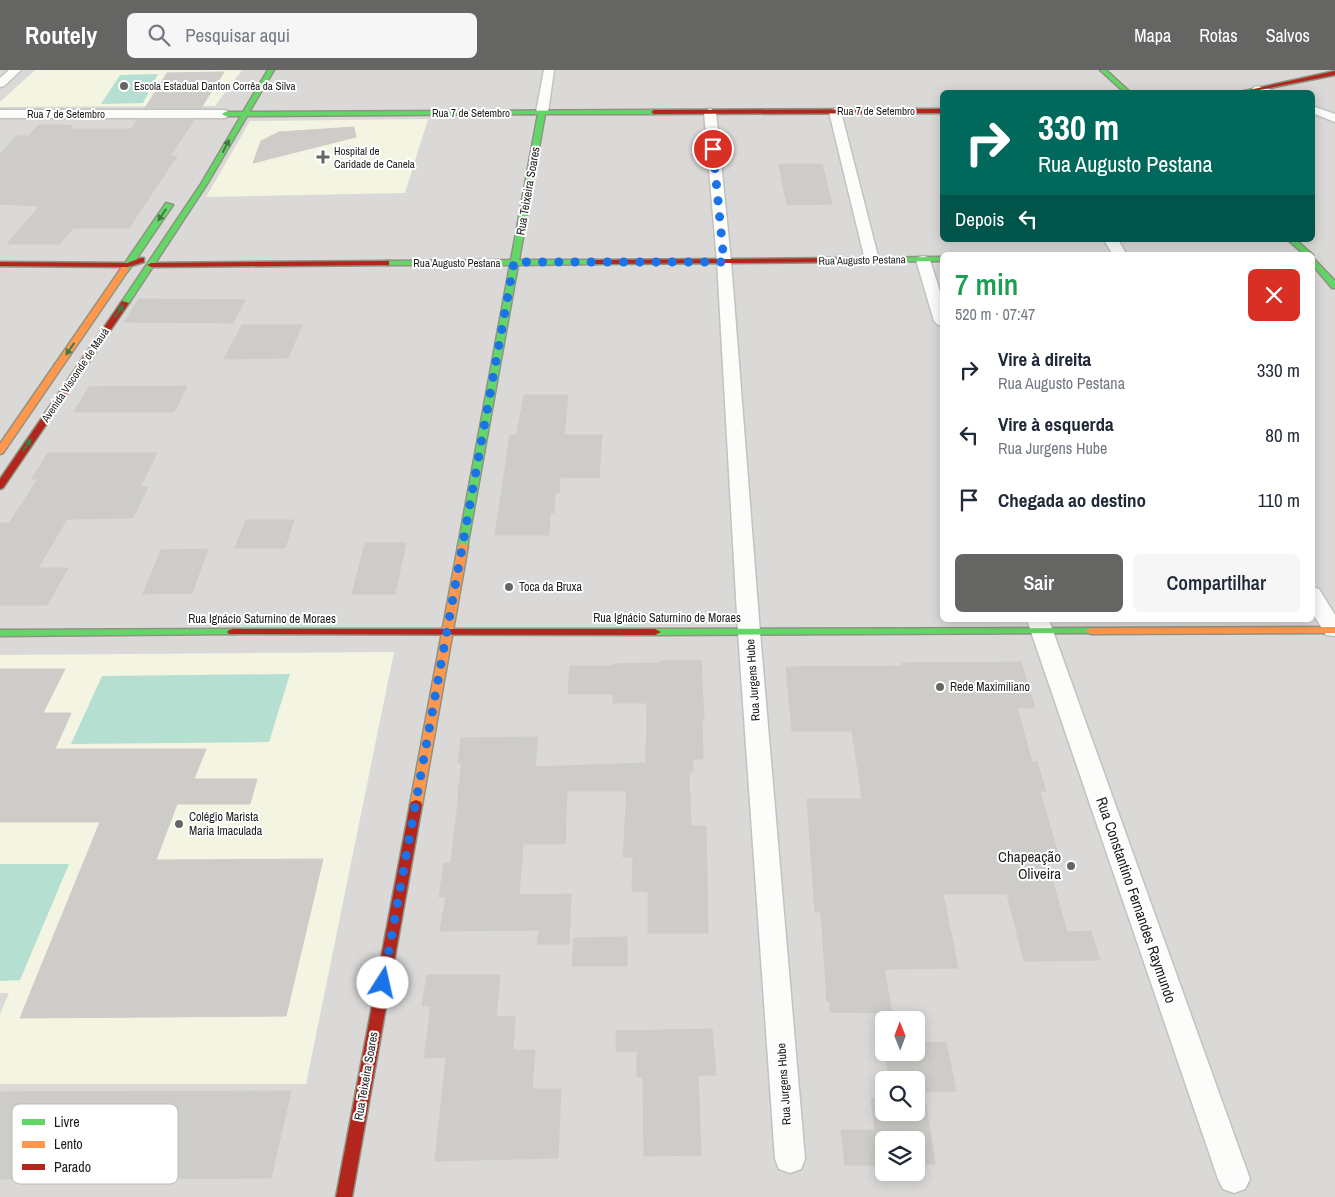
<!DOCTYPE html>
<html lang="pt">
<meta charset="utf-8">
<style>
:root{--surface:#fff;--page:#f6f6f7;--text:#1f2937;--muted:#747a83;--accent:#656563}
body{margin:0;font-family:"Archivo Narrow",sans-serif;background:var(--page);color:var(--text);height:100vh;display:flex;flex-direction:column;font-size:19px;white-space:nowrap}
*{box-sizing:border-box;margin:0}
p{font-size:16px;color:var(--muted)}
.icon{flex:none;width:28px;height:28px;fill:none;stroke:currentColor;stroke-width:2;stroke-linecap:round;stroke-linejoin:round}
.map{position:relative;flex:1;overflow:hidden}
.sheet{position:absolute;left:940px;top:182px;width:375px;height:370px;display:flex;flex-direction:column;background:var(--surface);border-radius:8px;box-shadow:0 2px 12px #0003}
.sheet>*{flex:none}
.top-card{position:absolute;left:940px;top:20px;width:375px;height:152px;border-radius:8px;box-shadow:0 2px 12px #0003;background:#00695c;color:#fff;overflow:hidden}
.needle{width:32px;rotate:359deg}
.fabs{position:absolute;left:875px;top:941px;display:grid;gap:10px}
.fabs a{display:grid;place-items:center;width:50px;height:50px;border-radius:8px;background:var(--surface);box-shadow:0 2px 12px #0003;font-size:25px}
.pin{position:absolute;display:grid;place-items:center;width:42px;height:42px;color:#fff;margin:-21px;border:2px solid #fff;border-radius:50%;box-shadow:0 1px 5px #0007}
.me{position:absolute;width:55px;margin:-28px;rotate:10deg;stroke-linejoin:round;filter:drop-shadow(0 0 4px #0008)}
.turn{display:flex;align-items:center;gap:18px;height:105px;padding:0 15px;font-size:22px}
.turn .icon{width:65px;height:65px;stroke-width:2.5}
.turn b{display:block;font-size:35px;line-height:42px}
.then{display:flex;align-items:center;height:48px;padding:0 15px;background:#0003;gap:10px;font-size:19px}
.round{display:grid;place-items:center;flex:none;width:52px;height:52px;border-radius:8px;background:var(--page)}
.head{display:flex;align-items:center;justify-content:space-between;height:85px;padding:0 15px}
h1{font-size:30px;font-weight:600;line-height:38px;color:#1e9e55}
.button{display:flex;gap:10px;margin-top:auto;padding:10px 15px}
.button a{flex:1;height:58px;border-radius:8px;background:var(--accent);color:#fff;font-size:20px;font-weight:600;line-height:58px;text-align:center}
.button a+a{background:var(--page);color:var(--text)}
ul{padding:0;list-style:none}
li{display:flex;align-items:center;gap:15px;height:65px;padding:0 15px}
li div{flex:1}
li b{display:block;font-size:19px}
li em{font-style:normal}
header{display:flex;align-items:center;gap:30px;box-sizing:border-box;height:70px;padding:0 25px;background:var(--accent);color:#fff}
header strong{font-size:24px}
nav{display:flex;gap:28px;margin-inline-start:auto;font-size:18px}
.search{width:350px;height:45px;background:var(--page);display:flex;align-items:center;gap:12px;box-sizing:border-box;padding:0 18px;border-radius:8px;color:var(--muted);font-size:19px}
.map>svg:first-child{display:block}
.residential{fill:#dad9d7;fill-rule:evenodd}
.education{fill:#f3f4e2}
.pitch{fill:#b5dfd1}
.building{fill:#ceccc9;stroke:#ceccc7}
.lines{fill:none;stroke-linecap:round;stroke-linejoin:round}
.street-casing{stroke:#c2c2c0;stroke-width:3}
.fast-casing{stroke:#909380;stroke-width:3}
.slow-casing{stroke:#909380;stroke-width:3}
.jam-casing{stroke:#909380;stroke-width:3}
.street{fill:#fcfcfb;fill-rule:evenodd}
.fast{fill:#63d668;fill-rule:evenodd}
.slow{fill:#ff974d;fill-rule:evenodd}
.jam{fill:#b3261e;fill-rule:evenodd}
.oneway{fill:#407a42}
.route{stroke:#1a73e8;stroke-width:9;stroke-dasharray:0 16.2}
.poi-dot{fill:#656563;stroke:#fff;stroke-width:2}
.labels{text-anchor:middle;stroke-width:4;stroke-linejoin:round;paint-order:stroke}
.far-poi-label{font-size:11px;fill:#1d1d1d;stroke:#fff;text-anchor:start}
.far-street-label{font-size:11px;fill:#1d1d1d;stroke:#fff}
.street-label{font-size:12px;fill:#1d1d1d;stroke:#fff}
.poi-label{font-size:12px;fill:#1d1d1d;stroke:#fff;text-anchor:start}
.near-poi-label{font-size:15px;fill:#1d1d1d;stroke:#fff;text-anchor:end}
.near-street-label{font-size:15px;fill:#1d1d1d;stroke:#fff}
.key{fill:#fff;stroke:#bbb;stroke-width:1}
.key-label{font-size:14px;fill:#1d1d1d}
</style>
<header>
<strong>Routely</strong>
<div class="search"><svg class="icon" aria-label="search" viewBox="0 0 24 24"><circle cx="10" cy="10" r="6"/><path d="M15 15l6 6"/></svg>Pesquisar aqui</div>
<nav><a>Mapa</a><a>Rotas</a><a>Salvos</a></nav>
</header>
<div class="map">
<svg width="1335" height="1127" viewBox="0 0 1335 1127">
<rect width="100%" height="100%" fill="#ebeae6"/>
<!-- residential -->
<path class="residential" d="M 0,0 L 1335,0 L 1335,1127 L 0,1127 ZM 942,22 L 1312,22 L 1312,170 L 942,170 ZM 942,185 L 1312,185 L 1312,550 L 942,550 ZM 884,950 L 916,950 L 916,982 L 884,982 ZM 884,1010 L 916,1010 L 916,1042 L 884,1042 ZM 884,1070 L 916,1070 L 916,1102 L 884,1102 Z"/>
<!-- education -->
<path class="education" d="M 35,0 L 242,0 L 215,36 L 0,37 L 0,32 Z
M 428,49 L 405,123 L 206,127 L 250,51 Z
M 394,582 L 306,1014 L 0,1014 L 0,944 L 9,923 L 0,923 L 0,585 Z"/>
<!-- pitch -->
<path class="pitch" d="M 158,4 L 143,33 L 101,34 L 120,5 Z
M 290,604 L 269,672 L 71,674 L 102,606 Z
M 0,794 L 69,794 L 20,910 L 0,911 Z"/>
<!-- building -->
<path class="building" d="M 224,2 L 201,38 L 145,38 L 167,3 Z
M 137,50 L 194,50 L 170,86 L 177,86 L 129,158 L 73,158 L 60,174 L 7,174 L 40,136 L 0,134 L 0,84 L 16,66 L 29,66 L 39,55 L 73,55 L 69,59 L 132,59 Z
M 354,57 L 356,67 L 253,93 L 261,71 L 279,62 Z
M 779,94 L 822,94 L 832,134 L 787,135 Z
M 139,229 L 245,230 L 233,253 L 124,252 Z
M 242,255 L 302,255 L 288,288 L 224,289 Z
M 187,316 L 174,342 L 74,342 L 89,317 Z
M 524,325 L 568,325 L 564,365 L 602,365 L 599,408 L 560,407 L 559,423 L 555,423 L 554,443 L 550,443 L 549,465 L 495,465 L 510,365 L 517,365 Z
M 48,383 L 157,383 L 140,417 L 148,417 L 133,448 L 67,449 L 38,498 L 68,498 L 47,535 L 0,535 L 0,453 L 9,453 L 38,409 L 32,409 Z
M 246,450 L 294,450 L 285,478 L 235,478 Z
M 365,473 L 406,473 L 395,524 L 352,524 Z
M 208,479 L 192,523 L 143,524 L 161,480 Z
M 701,590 L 704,650 L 702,650 L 703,689 L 693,689 L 693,702 L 689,702 L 691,756 L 706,756 L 708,863 L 648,863 L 648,822 L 632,821 L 633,787 L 623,787 L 627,721 L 567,721 L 565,774 L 523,774 L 519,825 L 571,824 L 569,874 L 537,874 L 539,860 L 440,861 L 446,827 L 439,827 L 444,793 L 451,793 L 459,723 L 458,723 L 462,693 L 458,693 L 461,668 L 538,667 L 535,697 L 646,693 L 647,633 L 613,633 L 613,624 L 568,624 L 570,596 L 613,596 L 613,594 L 661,593 L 661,591 Z
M 1021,592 L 1035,638 L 1017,638 L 1032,692 L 1037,692 L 1046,721 L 1040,721 L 1060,791 L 1047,791 L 1067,862 L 1091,861 L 1100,890 L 1024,891 L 1007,824 L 943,824 L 958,898 L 884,899 L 892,943 L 830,942 L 830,931 L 827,931 L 821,842 L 815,842 L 807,729 L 862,729 L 852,661 L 792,661 L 786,597 L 903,596 L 902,593 Z
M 0,599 L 65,599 L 43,643 L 71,643 L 55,679 L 206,679 L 194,709 L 257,709 L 250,734 L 177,734 L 156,790 L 323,789 L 286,946 L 20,948 L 100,752 L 0,752 Z
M 627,867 L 627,896 L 572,896 L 574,868 Z
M 427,905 L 500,905 L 496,947 L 515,946 L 513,980 L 535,980 L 532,1019 L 561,1019 L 558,1088 L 435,1091 L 446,987 L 424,988 L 431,936 L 422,936 Z
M 712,959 L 716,1005 L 698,1005 L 701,1085 L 644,1086 L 643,1007 L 637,1007 L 637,981 L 616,982 L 616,961 Z
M 946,972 L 956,1021 L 924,1022 L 935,1094 L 916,1094 L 916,1070 L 884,1070 L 884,1095 L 845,1095 L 841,1060 L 875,1060 L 871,1029 L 884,1029 L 884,1042 L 916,1042 L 916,1010 L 890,1010 L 885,982 L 916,982 L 916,973 Z
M 291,1021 L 271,1108 L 0,1109 L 0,1022 Z"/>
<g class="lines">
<defs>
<path id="street" d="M 9,0 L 21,0 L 4,16 L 0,17 L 0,8 Z
M 544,0 L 554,0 L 548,42 L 542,46 L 536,42 Z
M 1258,16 L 1272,20 L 1274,22 L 1254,21 L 1252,19 L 1254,17 Z
M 1312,36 L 1335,44 L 1335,52 L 1312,43 Z
M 710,38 L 716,42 L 731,191 L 760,562 L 805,1089 L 801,1099 L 790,1103 L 779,1099 L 775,1089 L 738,562 L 717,191 L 704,42 Z
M 835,38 L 841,42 L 879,190 L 877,193 L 867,193 L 865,190 L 829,42 Z
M 0,40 L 225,40 L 231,44 L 225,48 L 0,48 Z
M 1104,170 L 1118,170 L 1127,185 L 1113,185 Z
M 923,186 L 928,187 L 930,190 L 942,228 L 942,256 L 937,254 L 934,251 L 916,190 L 918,187 Z
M 1312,517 L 1319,519 L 1335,545 L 1335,566 L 1326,565 L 1312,542 Z
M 1027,550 L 1049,550 L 1250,1109 L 1245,1119 L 1234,1123 L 1223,1119 L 1218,1109 Z"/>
<path id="fast" d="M 268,0 L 274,0 L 249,42 L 654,40 L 657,42 L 654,44 L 545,44 L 519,190 L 596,190 L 600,192 L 596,194 L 518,195 L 467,478 L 459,478 L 458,476 L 510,195 L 386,195 L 382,193 L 386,191 L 511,190 L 538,44 L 247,46 L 207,114 L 129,233 L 122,235 L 121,233 L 201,114 L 241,46 L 225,46 L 222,44 L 225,42 L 243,42 Z
M 1100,0 L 1106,0 L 1130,22 L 1124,22 Z
M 166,133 L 173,135 L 128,201 L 122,201 L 121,199 Z
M 1288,170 L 1296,170 L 1313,185 L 1305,185 Z
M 942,187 L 942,191 L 846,192 L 842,190 L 846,188 Z
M 1312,187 L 1335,211 L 1335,218 L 1332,218 L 1312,194 Z
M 1091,558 L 1095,559 L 1097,561 L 1095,563 L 655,565 L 649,562 L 655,559 Z
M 233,559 L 237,560 L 239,562 L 237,564 L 0,566 L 0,560 Z"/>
<path id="slow" d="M 122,197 L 129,199 L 3,383 L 0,384 L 0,374 Z
M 463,473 L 468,476 L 422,735 L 421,738 L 411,738 L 410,735 L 458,476 Z
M 1335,557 L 1335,563 L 1091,564 L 1085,561 L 1091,558 Z"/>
<path id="jam" d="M 1335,1 L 1335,5 L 1249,22 L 1240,22 Z
M 942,39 L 942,43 L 654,44 L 651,42 L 654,40 Z
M 141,188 L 144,188 L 144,192 L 128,197 L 0,196 L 0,192 L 127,193 Z
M 846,188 L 849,188 L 849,192 L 596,194 L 592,192 L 596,190 Z
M 386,191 L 389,191 L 389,195 L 151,197 L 147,195 L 151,193 Z
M 122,231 L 129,233 L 3,418 L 0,419 L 0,409 Z
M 233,559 L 655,559 L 661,562 L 655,565 L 229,564 L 227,562 L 229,560 Z
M 416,730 L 421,732 L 422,735 L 352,1127 L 336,1127 L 410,735 L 411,732 Z"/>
</defs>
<!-- street casing -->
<use href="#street" class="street-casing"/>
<!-- fast casing -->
<use href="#fast" class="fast-casing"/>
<!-- slow casing -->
<use href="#slow" class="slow-casing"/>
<!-- jam casing -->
<use href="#jam" class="jam-casing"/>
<!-- street -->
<use href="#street" class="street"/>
<!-- fast -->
<use href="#fast" class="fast"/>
<!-- slow -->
<use href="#slow" class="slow"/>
<!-- jam -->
<use href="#jam" class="jam"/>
</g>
<!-- one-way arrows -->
<defs><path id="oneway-solid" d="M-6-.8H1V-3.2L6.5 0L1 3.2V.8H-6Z" transform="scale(1.25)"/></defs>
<g class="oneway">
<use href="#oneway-solid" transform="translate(226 76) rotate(-63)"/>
<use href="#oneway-solid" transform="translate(162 145) rotate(124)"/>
<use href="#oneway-solid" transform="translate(119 241) rotate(-55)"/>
<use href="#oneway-solid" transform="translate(70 279) rotate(125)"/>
<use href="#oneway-solid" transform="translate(27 375) rotate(-56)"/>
</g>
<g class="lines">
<!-- route -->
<path class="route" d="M 383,913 L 514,192 L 724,192 L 713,79"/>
</g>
<!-- markers -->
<g class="poi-dot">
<circle cx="124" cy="16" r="5"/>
<path d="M320.5 79.5h5v5h5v5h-5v5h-5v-5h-5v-5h5z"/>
<circle cx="509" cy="517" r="5"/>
<circle cx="940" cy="617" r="5"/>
<circle cx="179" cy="754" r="5"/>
<circle cx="1071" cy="796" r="5"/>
</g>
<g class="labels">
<!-- far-poi labels -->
<g class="far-poi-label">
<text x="134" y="20">Escola Estadual Danton Corrêa da Silva</text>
<text x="334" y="85">Hospital de<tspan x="334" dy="13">Caridade de Canela</tspan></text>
</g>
<!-- far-street labels -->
<g class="far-street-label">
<text x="876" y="45">Rua 7 de Setembro</text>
<text x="471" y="47">Rua 7 de Setembro</text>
<text x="66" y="48">Rua 7 de Setembro</text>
<text transform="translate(862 190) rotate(-1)" y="4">Rua Augusto Pestana</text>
<text x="457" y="197">Rua Augusto Pestana</text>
<text transform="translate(75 305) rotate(-56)" y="4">Avenida Visconde de Mauá</text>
</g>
<!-- street labels -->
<g class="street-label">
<text transform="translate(528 121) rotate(-80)" y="4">Rua Teixeira Soares</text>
<text x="667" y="552">Rua Ignácio Saturnino de Moraes</text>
<text x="262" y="553">Rua Ignácio Saturnino de Moraes</text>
<text transform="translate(753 610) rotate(-94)" y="4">Rua Jurgens Hube</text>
<text transform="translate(366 1006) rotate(-80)" y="4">Rua Teixeira Soares</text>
<text transform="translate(784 1014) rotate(-94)" y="4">Rua Jurgens Hube</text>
</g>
<!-- poi labels -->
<g class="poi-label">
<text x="519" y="521">Toca da Bruxa</text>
<text x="950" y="621">Rede Maximiliano</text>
<text x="189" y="751">Colégio Marista<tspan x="189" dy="14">Maria Imaculada</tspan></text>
</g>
<!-- near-poi labels -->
<g class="near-poi-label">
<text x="1061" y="792">Chapeação<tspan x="1061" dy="17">Oliveira</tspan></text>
</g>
<!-- near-street labels -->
<g class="near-street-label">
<text transform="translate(1136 830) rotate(71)" y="5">Rua Constantino Fernandes Raymundo</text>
</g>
</g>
<!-- legend -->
<rect x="12" y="1034" width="166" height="80" rx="8" class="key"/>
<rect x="22" y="1049" width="23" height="6" fill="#63d668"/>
<rect x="22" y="1071" width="23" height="7" fill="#ff974d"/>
<rect x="22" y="1094" width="23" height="6" fill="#b3261e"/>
<g class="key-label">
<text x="54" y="1057">Livre</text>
<text x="54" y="1079">Lento</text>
<text x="54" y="1102">Parado</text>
</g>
</svg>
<div class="fabs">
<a><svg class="needle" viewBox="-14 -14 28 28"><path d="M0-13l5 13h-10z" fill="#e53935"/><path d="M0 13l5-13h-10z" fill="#747a83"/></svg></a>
<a><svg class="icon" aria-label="search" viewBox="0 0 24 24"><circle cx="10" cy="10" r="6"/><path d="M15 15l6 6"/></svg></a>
<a><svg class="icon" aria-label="layers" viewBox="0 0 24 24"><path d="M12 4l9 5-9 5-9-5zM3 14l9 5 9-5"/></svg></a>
</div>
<div class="pin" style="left:713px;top:79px;background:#d93025"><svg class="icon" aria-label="arrive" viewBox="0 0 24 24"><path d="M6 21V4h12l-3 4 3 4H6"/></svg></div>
<svg class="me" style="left:383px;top:913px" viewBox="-20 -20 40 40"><circle r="19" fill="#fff"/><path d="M0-13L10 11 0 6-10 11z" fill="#1a73e8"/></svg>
<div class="top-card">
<div class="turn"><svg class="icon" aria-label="right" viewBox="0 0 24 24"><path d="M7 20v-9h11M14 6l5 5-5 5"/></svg><div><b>330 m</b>Rua Augusto Pestana</div></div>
<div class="then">Depois<svg class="icon" aria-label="left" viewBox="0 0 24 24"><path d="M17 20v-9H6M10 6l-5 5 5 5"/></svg></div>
</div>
<section class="sheet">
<div class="head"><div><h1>7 min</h1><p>520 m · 07:47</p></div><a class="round" style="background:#d93025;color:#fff"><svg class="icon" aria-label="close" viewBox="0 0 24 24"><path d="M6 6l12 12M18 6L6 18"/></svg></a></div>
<ul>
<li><svg class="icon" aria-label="right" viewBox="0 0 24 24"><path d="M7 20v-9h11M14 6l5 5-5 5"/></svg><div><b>Vire à direita</b><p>Rua Augusto Pestana</p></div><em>330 m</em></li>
<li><svg class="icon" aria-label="left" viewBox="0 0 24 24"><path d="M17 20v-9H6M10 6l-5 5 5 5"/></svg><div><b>Vire à esquerda</b><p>Rua Jurgens Hube</p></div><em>80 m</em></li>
<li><svg class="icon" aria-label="arrive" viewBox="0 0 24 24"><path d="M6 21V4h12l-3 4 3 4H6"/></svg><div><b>Chegada ao destino</b></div><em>110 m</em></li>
</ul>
<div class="button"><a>Sair</a><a>Compartilhar</a></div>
</section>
</div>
